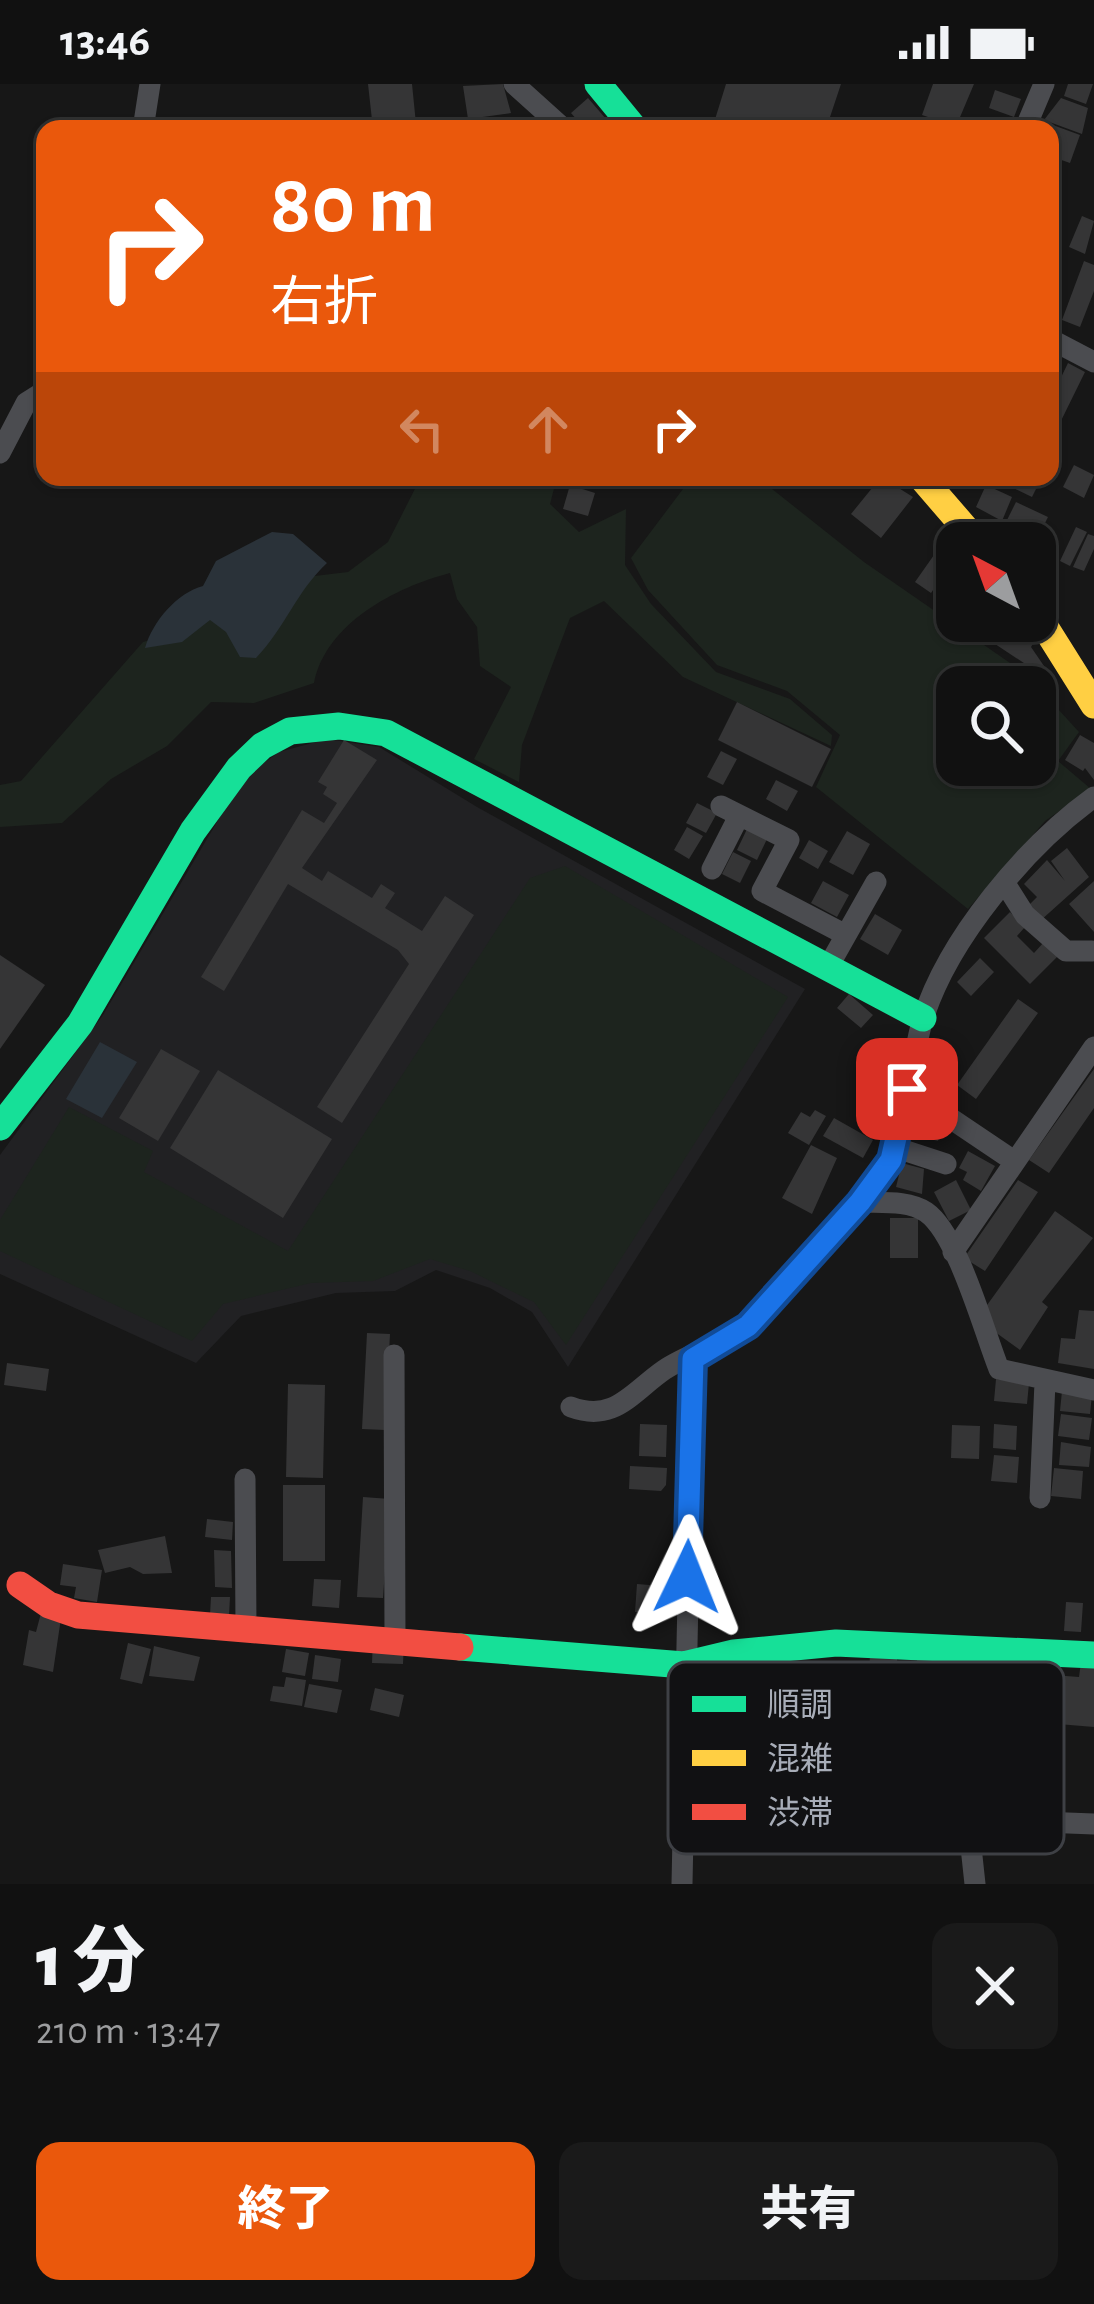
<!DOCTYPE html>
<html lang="ja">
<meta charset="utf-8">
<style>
:root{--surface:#111;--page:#1a1a1a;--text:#f1f3f6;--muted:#9c9d9f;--line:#303131;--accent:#ea580c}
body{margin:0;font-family:"Alegreya Sans","Noto Sans JP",sans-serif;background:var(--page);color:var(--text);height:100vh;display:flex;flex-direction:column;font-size:45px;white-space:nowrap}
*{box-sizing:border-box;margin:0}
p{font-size:39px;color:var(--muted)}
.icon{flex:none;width:66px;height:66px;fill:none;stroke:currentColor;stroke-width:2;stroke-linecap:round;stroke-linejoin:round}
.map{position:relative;height:1800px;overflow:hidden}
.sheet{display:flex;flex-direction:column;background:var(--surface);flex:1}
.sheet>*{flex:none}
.guide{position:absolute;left:36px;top:36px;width:1023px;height:366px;border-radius:24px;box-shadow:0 3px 9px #0004,0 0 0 3px var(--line);background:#ea580c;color:#fff;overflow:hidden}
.needle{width:78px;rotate:319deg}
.fabs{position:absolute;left:936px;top:438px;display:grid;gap:24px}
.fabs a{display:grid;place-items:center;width:120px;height:120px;border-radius:24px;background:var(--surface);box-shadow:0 3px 9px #0004,0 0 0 3px var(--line);font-size:60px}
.pin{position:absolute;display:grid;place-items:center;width:102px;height:102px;color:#fff;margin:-51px;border-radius:24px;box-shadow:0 6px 18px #0006}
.me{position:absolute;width:132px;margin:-66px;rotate:2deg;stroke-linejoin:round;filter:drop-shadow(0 0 9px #0008)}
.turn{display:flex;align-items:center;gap:42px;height:252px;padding:0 36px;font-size:54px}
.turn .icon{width:156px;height:156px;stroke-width:2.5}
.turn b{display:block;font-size:84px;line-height:102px}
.lanes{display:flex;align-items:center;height:114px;padding:0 36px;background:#0003;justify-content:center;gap:60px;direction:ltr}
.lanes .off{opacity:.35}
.round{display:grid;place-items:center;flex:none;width:126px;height:126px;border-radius:24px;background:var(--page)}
.overview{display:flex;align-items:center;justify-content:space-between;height:204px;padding:0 36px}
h1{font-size:72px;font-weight:800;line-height:90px}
.cta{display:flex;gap:24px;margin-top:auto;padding:24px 36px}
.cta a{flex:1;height:138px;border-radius:24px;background:var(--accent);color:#fff;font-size:48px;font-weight:800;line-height:138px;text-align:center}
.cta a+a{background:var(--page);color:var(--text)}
.status{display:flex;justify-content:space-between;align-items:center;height:84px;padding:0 60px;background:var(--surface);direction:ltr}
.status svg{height:33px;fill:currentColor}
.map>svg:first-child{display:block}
.built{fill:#212123}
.green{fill:#1d241e;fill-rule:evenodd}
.water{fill:#2a3239}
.building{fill:#353536}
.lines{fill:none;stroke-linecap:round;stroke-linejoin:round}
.street{stroke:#4b4c50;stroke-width:21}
.fast{stroke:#16e098;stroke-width:27}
.slow{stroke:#ffcf43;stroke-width:27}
.jam{stroke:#f24e42;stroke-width:27}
.route-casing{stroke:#114b97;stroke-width:30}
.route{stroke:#1a73e8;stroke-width:21}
.key{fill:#111113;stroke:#3e4045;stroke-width:3}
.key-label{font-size:33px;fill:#a8adb8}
</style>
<div class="status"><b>13:46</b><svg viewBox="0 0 49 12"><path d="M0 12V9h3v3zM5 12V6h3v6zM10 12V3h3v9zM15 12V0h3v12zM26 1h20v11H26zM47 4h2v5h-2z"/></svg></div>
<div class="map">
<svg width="1094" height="1800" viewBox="0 0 1094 1800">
<rect width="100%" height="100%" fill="#171717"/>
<!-- built -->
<path class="built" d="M 327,655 L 379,663 L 477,723 L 805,905 L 568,1283 L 532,1228 L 490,1204 L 436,1186 L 395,1207 L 336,1209 L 241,1232 L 196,1279 L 0,1190 L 0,1071 L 103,931 L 243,694 L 279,668 Z"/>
<!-- green -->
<path class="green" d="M 421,393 L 557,393 L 550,420 L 579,448 L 626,425 L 625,481 L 651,520 L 716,588 L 790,615 L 832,651 L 831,662 L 683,593 L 604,517 L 570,534 L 522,661 L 519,698 L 474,675 L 511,603 L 480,582 L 477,543 L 457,515 L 450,489 C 396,503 326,539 314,599 L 254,619 L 211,618 L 167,662 L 111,695 L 62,739 L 0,743 L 0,701 L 21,697 L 143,558 L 177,548 L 298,494 L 348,488 L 388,458 Z
M 692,393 L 757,393 L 864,478 L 1026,590 L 1079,648 L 1058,677 L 1091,705 L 1045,737 L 968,825 L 816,703 L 840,651 L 787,607 L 717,581 L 648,506 L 631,474 ZM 957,603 L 1035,603 L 1035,681 L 957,681 Z
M 565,782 L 788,913 L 566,1261 L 534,1218 L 470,1187 L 430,1175 L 373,1197 L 311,1199 L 223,1220 L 192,1257 L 0,1167 L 0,1136 L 69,1023 L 153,1067 L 144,1088 L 288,1167 L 530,794 Z"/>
<!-- water -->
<path class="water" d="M 272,448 L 293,450 L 327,479 C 296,508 285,544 256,574 L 240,573 L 226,548 L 210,536 L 182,558 L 145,564 C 153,537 177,509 203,502 L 216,477 Z
M 100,958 L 137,978 L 102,1034 L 66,1015 Z"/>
<!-- building -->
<path class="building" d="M 368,0 L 412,0 L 416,40 L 373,45 Z
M 503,0 L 511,29 L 468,35 L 463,2 Z
M 726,0 L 841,0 L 827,42 L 813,38 L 810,45 L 712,45 Z
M 933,0 L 974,0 L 955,45 L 931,45 L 934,35 L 922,31 Z
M 1068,0 L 1093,0 L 1086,20 L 1064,12 Z
M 995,6 L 1021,15 L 1014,33 L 989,24 Z
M 588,14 L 612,42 L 608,45 L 585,45 L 571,29 Z
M 1061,14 L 1088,24 L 1082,50 L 1044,36 Z
M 508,33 L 510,45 L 471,45 L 470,40 Z
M 1050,40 L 1080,51 L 1070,79 L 1050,72 Z
M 1082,132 L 1094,137 L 1085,170 L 1069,163 Z
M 1084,177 L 1094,181 L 1094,207 L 1080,243 L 1062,236 Z
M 1068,279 L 1085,288 L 1055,349 L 1050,346 L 1050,316 Z
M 1074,381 L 1094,391 L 1084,414 L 1063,403 Z
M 881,393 L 913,413 L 881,454 L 851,430 Z
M 1011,393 L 1042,393 L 1032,413 L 1007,401 Z
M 570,401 L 595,409 L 588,432 L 563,425 Z
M 986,401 L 1012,413 L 1002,437 L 976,423 Z
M 1016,418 L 1048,433 L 1038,453 L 1006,438 Z
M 1076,443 L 1087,448 L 1070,482 L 1060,477 Z
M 1088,450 L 1094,452 L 1094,465 L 1084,487 L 1073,483 Z
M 941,461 L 957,472 L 931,509 L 915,498 Z
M 947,495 L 957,502 L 957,528 L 934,512 Z
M 975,537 L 999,537 L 1034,558 L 1031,563 L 1057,601 L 971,544 Z
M 737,618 L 831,665 L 812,703 L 718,656 Z
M 1080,651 L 1094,659 L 1094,696 L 1085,684 L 1083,687 L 1065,676 Z
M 344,656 L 377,676 L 302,784 L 322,797 L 328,787 L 372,814 L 381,800 L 395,809 L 385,824 L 422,847 L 445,812 L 474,831 L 342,1039 L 317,1023 L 409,880 L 398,866 L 288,800 L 224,907 L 201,893 L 302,726 L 324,739 L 337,719 L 323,710 L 327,703 L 318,698 Z
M 721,667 L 737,675 L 723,701 L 707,693 Z
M 776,696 L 798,707 L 787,727 L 766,715 Z
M 697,719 L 717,729 L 706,749 L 686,739 Z
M 687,743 L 703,752 L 689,775 L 674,766 Z
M 747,745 L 767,755 L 757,776 L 737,766 Z
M 847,747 L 870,760 L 853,791 L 829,778 Z
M 809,756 L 828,767 L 818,785 L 799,774 Z
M 1067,764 L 1089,793 L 1040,837 L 1027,823 L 1037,813 L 1024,800 L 1047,776 L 1065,797 L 1051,777 Z
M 733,768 L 751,777 L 740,799 L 722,790 Z
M 823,797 L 849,811 L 837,833 L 811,819 Z
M 1094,797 L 1094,848 L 1069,820 Z
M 1010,828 L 1025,843 L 1017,852 L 1034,869 L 1044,858 L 1058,872 L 1030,900 L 984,854 Z
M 875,830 L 902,846 L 888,871 L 860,855 Z
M 0,871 L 45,901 L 0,965 Z
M 980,874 L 994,888 L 971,912 L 957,898 Z
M 849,910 L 873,931 L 861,944 L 837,924 Z
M 1018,915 L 1038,929 L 976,1015 L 957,1001 Z
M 161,965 L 200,987 L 158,1057 L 119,1034 Z
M 1094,985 L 1094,1024 L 1049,1089 L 1029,1076 Z
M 218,986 L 332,1055 L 283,1134 L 170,1064 Z
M 815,1026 L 826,1032 L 809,1061 L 788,1049 L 801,1028 L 810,1033 Z
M 920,1029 L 944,1035 L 938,1057 L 915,1051 Z
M 834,1034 L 873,1056 L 863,1074 L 823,1052 Z
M 811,1061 L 837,1074 L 812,1130 L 782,1114 Z
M 968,1067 L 995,1082 L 981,1107 L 963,1096 L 967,1088 L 959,1084 Z
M 902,1079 L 924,1085 L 922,1110 L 896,1103 Z
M 956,1096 L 971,1126 L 949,1137 L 934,1108 Z
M 1018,1096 L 1038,1108 L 985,1187 L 964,1174 Z
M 1055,1127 L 1093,1154 L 1042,1218 L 1048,1223 L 1020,1266 L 977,1235 Z
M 890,1134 L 918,1134 L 918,1174 L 890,1174 Z
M 1079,1226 L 1094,1227 L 1094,1285 L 1058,1279 L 1061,1254 L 1075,1255 Z
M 367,1249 L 390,1250 L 385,1346 L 362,1345 Z
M 7,1279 L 49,1285 L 46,1307 L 4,1301 Z
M 996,1295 L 1029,1299 L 1027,1320 L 994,1317 Z
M 288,1300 L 325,1301 L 323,1394 L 286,1393 Z
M 1062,1307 L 1092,1310 L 1090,1330 L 1060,1327 Z
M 1061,1330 L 1092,1334 L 1089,1356 L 1058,1352 Z
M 640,1340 L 667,1341 L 666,1373 L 639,1372 Z
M 994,1340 L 1017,1342 L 1016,1366 L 993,1364 Z
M 952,1341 L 980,1342 L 979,1375 L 951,1374 Z
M 1061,1358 L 1091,1363 L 1089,1383 L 1059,1381 Z
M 994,1371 L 1019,1373 L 1017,1399 L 991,1397 Z
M 630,1382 L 667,1384 L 666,1401 L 661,1407 L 629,1405 Z
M 1054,1384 L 1083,1387 L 1081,1415 L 1051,1412 Z
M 283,1401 L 325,1401 L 325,1477 L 283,1477 Z
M 363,1413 L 390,1415 L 383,1514 L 357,1513 Z
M 207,1435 L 233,1438 L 232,1456 L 205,1453 Z
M 165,1452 L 172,1489 L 143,1490 L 130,1483 L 105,1489 L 98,1466 Z
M 214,1466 L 231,1467 L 232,1504 L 215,1503 Z
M 63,1480 L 102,1486 L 97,1518 L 74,1514 L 76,1503 L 60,1501 Z
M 314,1495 L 341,1496 L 339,1524 L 312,1522 Z
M 637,1500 L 662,1502 L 660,1530 L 635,1528 Z
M 211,1513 L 230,1513 L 229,1532 L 210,1531 Z
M 1066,1518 L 1083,1519 L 1081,1548 L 1064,1547 Z
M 41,1529 L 61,1534 L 53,1588 L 23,1581 L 29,1546 L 36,1548 Z
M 373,1555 L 404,1557 L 403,1580 L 372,1579 Z
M 128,1559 L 151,1565 L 142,1600 L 120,1595 Z
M 154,1562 L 200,1573 L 194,1597 L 149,1592 Z
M 286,1565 L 309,1569 L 305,1592 L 282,1588 Z
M 870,1567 L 896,1567 L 900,1601 L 869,1601 Z
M 941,1567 L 941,1591 L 917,1591 L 917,1568 Z
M 1003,1569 L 1004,1606 L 984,1606 L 984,1570 Z
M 315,1571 L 341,1575 L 338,1598 L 312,1595 Z
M 759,1571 L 758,1602 L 729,1601 L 727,1621 L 704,1620 L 707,1578 Z
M 1082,1571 L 1094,1572 L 1094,1643 L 1009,1636 L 1014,1588 L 1079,1593 Z
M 286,1593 L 306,1596 L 302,1622 L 270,1617 L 273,1602 L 284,1603 Z
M 309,1600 L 342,1606 L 337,1629 L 304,1623 Z
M 375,1604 L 404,1611 L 399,1633 L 370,1626 Z"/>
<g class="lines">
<!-- street -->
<path class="street" d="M 514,0 L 564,45
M 143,45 L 150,0
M 1025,45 L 1044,0
M 1050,255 L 1094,278
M 0,369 L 26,319 L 45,307
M 721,722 L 789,756 L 762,807 L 846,851
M 712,785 L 739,732
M 1006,801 L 1025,831 L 1066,867 L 1092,867
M 828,883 L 876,798
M 907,1005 L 1014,1077
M 894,1063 L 946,1080
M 860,1118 C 881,1119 908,1116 926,1128 C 958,1150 984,1248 999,1285 L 1094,1306
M 953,1168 L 1094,963
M 394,1271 L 395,1554
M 571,1323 C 614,1339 631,1309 664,1286 C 689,1269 720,1262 745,1244 C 774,1222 873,1110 889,1078 C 911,1036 909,979 923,935 C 948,855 1026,762 1094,713
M 245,1395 L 246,1544
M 1040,1414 L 1045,1298
M 682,1800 L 693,1275
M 975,1800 L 968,1735 L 1094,1740"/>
<!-- fast -->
<path class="fast" d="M 598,0 L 635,45
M 0,1043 L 80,940 L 193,747 L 239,684 L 262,662 L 290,647 L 339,642 L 386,649 L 923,934
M 460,1563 L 684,1581 L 734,1569 L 836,1559 L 1094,1571"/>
<!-- slow -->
<path class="slow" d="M 921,393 L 978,459
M 1035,527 L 1094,621"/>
<!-- jam -->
<path class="jam" d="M 20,1501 L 49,1521 L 78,1531 L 460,1563"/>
</g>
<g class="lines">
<defs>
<path id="route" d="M 687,1493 L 693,1275 L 748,1242 L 860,1118 L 891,1076 L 907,1005"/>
</defs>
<!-- route casing -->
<use href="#route" class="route-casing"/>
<!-- route -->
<use href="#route" class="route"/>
</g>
<!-- legend -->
<rect x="668" y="1578" width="396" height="192" rx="18" class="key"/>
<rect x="692" y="1612" width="54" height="16" fill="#16e098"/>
<rect x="692" y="1666" width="54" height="16" fill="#ffcf43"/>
<rect x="692" y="1720" width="54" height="16" fill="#f24e42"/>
<g class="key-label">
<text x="767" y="1632">順調</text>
<text x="767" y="1686">混雑</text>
<text x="767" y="1740">渋滞</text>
</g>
</svg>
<div class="fabs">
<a><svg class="needle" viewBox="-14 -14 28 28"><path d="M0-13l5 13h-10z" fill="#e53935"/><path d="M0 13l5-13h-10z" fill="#9c9d9f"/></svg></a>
<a><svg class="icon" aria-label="search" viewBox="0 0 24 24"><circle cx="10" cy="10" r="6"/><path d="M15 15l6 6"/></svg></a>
</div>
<div class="pin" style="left:907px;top:1005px;background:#d93025"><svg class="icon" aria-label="arrive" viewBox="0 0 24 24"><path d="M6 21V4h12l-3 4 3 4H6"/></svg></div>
<svg class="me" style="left:687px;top:1493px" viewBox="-20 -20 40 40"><path d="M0-17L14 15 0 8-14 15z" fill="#1a73e8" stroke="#fff" stroke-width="4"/></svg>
<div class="guide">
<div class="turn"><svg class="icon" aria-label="right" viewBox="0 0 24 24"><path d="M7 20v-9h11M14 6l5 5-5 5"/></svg><div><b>80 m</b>右折</div></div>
<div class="lanes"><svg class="icon off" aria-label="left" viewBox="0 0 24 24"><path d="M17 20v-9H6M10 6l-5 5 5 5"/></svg><svg class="icon off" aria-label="ahead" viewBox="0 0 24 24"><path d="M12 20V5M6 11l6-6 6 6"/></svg><svg class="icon" aria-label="right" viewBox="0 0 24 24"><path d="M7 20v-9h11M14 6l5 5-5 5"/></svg></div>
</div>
</div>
<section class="sheet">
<div class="overview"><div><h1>1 分</h1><p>210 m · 13:47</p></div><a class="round"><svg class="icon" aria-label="close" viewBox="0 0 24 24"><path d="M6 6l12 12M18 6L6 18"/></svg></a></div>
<div class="cta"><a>終了</a><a>共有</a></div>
</section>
